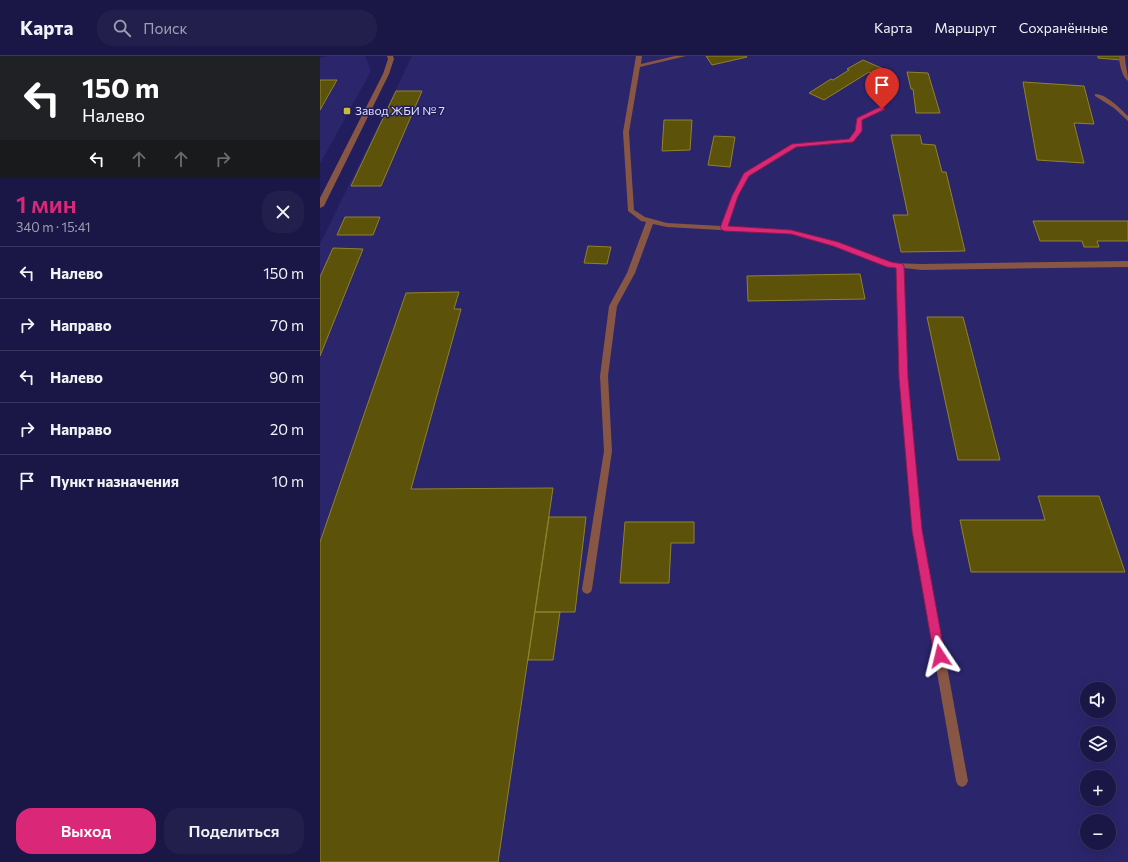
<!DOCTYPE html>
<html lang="ru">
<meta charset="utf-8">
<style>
:root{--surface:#1a1645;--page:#231f4c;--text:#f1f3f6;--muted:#9f9fb3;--line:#38355e;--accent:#db2777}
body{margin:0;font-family:Commissioner,sans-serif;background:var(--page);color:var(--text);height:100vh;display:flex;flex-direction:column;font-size:15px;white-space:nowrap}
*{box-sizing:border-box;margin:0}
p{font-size:13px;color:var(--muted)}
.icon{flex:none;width:22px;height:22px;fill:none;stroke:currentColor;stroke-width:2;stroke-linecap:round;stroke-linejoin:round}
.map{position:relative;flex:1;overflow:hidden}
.details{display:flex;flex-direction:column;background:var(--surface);width:320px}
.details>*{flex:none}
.banner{background:#202124;color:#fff;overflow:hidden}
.tools{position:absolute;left:760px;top:626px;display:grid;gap:8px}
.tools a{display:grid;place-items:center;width:36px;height:36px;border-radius:50%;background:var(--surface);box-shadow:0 4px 16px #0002,0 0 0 1px var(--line);font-size:20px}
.pin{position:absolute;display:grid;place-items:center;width:34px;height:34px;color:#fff;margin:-41px -17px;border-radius:50% 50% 50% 0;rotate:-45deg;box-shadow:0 0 4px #0007}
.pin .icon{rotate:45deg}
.me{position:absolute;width:44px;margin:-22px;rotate:350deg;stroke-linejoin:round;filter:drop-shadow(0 0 3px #0008)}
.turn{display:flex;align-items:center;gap:14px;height:84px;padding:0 16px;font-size:18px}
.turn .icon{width:52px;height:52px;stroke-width:2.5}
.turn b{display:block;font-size:28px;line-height:34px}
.lanes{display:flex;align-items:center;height:38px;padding:0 16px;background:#0003;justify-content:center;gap:20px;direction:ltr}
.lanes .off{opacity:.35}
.round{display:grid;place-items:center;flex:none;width:42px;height:42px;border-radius:16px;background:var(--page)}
.head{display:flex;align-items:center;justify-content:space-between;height:68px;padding:0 16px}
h1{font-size:24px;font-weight:600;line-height:30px;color:var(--accent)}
.cta{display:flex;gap:8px;margin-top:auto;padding:8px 16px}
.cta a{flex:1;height:46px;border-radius:16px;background:var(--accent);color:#fff;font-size:16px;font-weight:600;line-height:46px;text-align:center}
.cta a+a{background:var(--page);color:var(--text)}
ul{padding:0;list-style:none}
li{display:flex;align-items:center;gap:12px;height:52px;padding:0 16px;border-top:1px solid var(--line)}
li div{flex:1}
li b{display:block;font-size:15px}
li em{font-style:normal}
header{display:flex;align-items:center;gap:24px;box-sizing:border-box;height:56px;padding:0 20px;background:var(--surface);border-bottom:1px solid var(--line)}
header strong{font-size:19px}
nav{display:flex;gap:22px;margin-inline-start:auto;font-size:14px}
.search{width:280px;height:36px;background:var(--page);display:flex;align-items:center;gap:10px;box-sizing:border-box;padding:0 14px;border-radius:16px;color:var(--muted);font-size:15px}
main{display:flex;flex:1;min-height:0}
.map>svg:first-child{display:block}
.built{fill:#2b256c;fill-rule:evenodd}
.building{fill:#5c520a;stroke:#90832a}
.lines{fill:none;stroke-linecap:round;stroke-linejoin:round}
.service{fill:#885644;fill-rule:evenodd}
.tertiary{fill:#885644;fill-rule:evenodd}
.route{fill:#db2777;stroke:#8e194d}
.poi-dot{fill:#ccb938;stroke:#221d5c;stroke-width:1.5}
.labels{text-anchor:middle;stroke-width:3;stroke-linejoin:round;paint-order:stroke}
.far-poi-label{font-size:12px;fill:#dcdfff;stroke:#221d5c;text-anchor:start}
</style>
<header>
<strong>Карта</strong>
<div class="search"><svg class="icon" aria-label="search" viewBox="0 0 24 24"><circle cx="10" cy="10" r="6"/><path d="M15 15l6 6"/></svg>Поиск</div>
<nav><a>Карта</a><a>Маршрут</a><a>Сохранённые</a></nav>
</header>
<main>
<section class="details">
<div class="banner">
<div class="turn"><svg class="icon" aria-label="left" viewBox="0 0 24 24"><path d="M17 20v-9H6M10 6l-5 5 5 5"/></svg><div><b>150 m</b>Налево</div></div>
<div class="lanes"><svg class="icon" aria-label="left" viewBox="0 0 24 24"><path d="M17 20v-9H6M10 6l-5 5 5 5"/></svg><svg class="icon off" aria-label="ahead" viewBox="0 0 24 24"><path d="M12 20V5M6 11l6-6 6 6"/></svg><svg class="icon off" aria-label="ahead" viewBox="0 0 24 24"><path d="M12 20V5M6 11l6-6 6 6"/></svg><svg class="icon off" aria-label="right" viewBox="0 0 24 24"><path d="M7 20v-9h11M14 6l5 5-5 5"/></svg></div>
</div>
<div class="head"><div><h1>1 мин</h1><p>340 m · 15:41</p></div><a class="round"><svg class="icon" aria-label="close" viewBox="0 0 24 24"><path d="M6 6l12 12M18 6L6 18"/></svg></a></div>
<ul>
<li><svg class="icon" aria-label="left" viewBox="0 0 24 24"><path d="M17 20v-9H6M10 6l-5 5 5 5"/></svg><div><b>Налево</b></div><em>150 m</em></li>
<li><svg class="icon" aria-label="right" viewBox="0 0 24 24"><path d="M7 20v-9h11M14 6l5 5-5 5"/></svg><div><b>Направо</b></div><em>70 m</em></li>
<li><svg class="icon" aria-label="left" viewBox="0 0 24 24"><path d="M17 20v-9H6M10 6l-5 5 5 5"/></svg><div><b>Налево</b></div><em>90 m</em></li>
<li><svg class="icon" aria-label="right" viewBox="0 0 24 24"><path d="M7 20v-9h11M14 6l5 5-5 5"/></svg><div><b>Направо</b></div><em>20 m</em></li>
<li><svg class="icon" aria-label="arrive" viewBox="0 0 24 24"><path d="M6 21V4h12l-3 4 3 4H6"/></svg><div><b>Пункт назначения</b></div><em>10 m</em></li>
</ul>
<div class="cta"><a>Выход</a><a>Поделиться</a></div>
</section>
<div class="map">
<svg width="808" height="806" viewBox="0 0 808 806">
<rect width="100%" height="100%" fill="#221d5c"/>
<!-- built -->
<path class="built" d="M 8,0 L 45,0 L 51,15 L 0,108 L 0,2 Z
M 92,0 L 808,0 L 808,806 L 0,806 L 0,188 ZM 767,633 L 789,633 L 789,655 L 767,655 ZM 767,677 L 789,677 L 789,699 L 767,699 ZM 767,721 L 789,721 L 789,743 L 767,743 ZM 767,765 L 789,765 L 789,787 L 767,787 Z"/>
<!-- building -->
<path class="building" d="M 386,0 L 426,0 L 427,1 L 392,9 Z
M 778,0 L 800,0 L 801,4 L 778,2 Z
M 543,4 L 566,14 L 555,19 L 549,16 L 504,44 L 489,37 L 511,23 L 513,24 L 529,14 L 527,13 Z
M 587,16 L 608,17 L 620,57 L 596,57 L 593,33 L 591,33 Z
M 0,24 L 17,24 L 0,54 Z
M 703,26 L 764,30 L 774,68 L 754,67 L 764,107 L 717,104 Z
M 554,30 L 569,30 L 572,43 L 557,43 Z
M 76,35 L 102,35 L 61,130 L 31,130 Z
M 344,64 L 372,64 L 370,94 L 342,95 Z
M 571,79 L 600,79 L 602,88 L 615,89 L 622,116 L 626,116 L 645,195 L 581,196 L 573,159 L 588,159 Z
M 394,80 L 415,81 L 410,111 L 388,109 Z
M 25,161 L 60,161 L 53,179 L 17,179 Z
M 713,165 L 808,165 L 808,185 L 777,185 L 779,191 L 764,191 L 762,185 L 720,185 Z
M 268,190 L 291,191 L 287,208 L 264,207 Z
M 13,192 L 43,193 L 0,300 L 0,221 Z
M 540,218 L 545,243 L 428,245 L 427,220 Z
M 139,236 L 134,253 L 141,253 L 91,433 L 233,432 L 178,806 L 0,806 L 0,486 L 86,237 Z
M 607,261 L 643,261 L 680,404 L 638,404 Z
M 718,440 L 779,440 L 805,516 L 651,516 L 640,464 L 725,464 Z
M 229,461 L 266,461 L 255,556 L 215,556 Z
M 305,466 L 374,466 L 374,487 L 351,487 L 349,527 L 300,527 Z
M 215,556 L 240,556 L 233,604 L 208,604 Z"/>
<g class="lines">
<!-- service -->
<path class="service" d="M 316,0 L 322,0 L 321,8 L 355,0 L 366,0 L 320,11 L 309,76 L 314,154 L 325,161 L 347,167 L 401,170 L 412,140 L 424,118 L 473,88 L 529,83 L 536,75 L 537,62 L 562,51 L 565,53 L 564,54 L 542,64 L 542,75 L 533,86 L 477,91 L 429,120 L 418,140 L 408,170 L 471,174 L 518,186 L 571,207 L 601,208 L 808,205 L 808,211 L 601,214 L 584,212 L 588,322 L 602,474 L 648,725 L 646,729 L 642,731 L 638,729 L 636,725 L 592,474 L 580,322 L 576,212 L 567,211 L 513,190 L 471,178 L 347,171 L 333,168 L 315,217 L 297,250 L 288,320 L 292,395 L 272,533 L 271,536 L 267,538 L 263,536 L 262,533 L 284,395 L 280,320 L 289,250 L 307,217 L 326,166 L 321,165 L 308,155 L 303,76 Z
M 799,0 L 805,0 C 805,9 808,16 808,25 C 802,21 799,7 799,0 Z
M 775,38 C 785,37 801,53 808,60 L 808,65 L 794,52 L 775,40 Z"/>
<!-- tertiary -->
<path class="tertiary" d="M 67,0 L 73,0 L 74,3 L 69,18 L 4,150 L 0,152 L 0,142 L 63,18 L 68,3 Z"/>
</g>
<!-- route -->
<path class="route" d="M 560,51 L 565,53 L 542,64 L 542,75 L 533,86 L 476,91 L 429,120 L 418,140 L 408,170 L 471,174 L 518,186 L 571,206 L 583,208 L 584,210 L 588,322 L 602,474 L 625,600 L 623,604 L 620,605 L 616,604 L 614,600 L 592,474 L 579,322 L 576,212 L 567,211 L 513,190 L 471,178 L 404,175 L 400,172 L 412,140 L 424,117 L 472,88 L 529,83 L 535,75 L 537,62 Z"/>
<!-- markers -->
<rect class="poi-dot" x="23" y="51" width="8" height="8" rx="2"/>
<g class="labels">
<!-- far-poi labels -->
<g class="far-poi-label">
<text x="35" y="59">Завод ЖБИ № 7</text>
</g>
</g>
</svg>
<div class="tools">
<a><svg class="icon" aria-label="sound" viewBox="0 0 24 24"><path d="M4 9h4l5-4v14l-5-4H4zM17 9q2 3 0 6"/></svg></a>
<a><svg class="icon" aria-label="layers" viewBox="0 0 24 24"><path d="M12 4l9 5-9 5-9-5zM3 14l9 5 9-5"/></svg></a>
<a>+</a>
<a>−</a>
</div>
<div class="pin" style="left:562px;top:53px;background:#d93025"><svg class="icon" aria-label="arrive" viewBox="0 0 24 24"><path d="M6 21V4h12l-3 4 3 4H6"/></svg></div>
<svg class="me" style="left:620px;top:600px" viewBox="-20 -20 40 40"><path d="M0-17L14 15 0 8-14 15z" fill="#db2777" stroke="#fff" stroke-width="4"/></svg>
</div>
</main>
